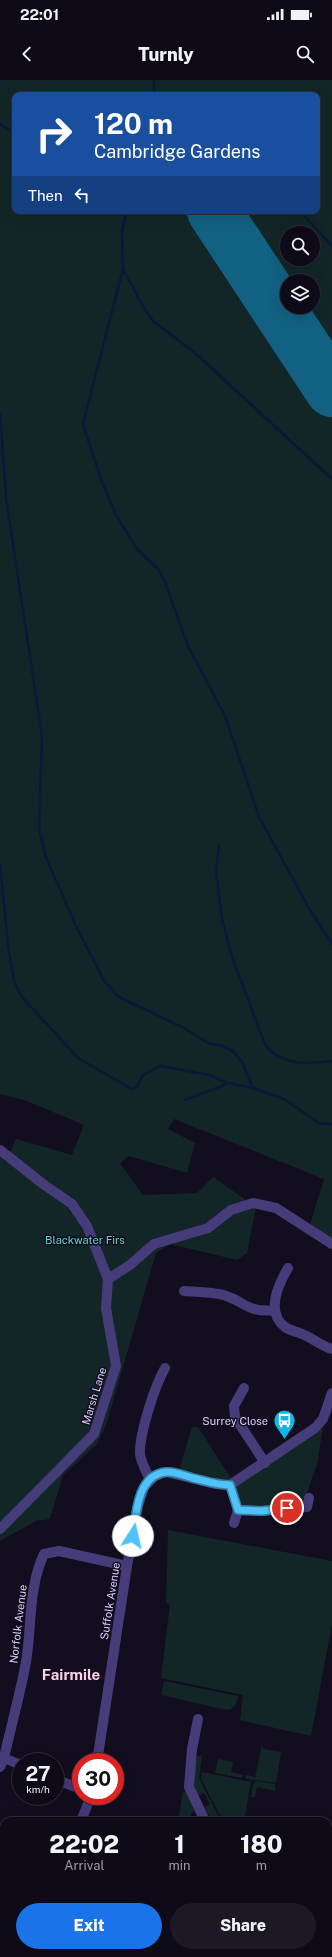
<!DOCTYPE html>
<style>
:root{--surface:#0e0a17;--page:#1c1824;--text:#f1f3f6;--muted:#9b9aa1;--line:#2e2b36;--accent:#1a73e8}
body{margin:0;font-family:"Public Sans",sans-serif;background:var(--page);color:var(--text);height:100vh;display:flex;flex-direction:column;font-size:15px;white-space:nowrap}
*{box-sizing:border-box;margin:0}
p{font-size:13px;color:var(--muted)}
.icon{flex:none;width:22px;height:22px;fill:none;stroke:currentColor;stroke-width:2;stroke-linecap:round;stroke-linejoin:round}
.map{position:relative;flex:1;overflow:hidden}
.drawer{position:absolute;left:0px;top:1737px;width:332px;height:140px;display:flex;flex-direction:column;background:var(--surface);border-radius:12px 12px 0 0;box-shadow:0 4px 16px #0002,0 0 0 1px var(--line)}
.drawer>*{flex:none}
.hud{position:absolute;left:12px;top:12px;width:308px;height:122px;border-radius:8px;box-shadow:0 4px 16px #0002,0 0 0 1px var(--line);background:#1a4fa0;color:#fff;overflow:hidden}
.controls{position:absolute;left:280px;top:146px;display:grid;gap:8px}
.controls a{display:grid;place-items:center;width:40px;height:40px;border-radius:50%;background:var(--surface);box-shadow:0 4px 16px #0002,0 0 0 1px var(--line);font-size:20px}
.speed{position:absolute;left:12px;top:1673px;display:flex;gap:8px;font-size:20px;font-weight:700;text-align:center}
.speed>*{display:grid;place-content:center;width:52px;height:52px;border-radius:50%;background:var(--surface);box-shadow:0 4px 16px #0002,0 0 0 1px var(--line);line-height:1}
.speed small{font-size:10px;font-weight:400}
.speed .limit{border:6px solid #d22;background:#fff;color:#111}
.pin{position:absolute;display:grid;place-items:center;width:34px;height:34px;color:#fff;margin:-17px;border:2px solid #fff;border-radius:50%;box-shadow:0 1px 4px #0007}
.me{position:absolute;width:44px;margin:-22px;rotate:10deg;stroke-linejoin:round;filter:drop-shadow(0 0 3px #0008)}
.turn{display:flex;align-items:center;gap:14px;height:84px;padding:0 16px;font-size:18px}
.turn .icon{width:52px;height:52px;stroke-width:2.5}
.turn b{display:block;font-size:28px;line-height:34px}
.then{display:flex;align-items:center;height:38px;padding:0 16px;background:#0003;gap:8px;font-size:15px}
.eta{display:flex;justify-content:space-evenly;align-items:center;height:68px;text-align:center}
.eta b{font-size:24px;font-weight:800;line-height:28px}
.cta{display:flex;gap:8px;margin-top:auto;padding:8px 16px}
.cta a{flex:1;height:46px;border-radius:24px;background:var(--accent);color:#fff;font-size:16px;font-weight:800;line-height:46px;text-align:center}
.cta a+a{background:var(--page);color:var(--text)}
.status{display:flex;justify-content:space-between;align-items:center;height:28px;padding:0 20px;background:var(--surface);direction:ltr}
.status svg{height:11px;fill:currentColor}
header{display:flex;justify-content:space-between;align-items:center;height:52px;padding:0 16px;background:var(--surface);font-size:18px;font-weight:800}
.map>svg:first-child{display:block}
.green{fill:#122628;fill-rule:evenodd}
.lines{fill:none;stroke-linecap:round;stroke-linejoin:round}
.stream{stroke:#0c1739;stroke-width:2.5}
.runway{stroke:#126182;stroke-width:54}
.minor{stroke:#473c7a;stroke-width:10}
.major{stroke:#cf5ef3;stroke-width:10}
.route-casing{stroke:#337fa1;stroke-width:10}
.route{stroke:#4fc3f7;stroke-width:7}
.labels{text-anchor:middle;stroke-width:3;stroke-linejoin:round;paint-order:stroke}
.park-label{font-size:11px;fill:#61d5c8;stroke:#130e1f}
.street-label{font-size:11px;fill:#dacffb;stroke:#130e1f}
.poi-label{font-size:11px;fill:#dacffb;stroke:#130e1f;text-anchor:end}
.district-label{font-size:15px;font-weight:bold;fill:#fcd1e6;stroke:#130e1f}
</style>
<div class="status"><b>22:01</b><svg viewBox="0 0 49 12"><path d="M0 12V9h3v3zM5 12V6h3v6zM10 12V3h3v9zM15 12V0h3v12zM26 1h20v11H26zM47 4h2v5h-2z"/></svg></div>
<header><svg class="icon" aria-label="back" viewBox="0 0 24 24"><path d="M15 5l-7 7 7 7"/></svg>Turnly<svg class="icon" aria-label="search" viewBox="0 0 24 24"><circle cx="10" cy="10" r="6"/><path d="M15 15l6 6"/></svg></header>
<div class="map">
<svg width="332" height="1877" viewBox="0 0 332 1877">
<rect width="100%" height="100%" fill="#130e1f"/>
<!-- green -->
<path class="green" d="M 0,0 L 332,0 L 332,1158 L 310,1144 L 324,1099 L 174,1039 L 168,1049 L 195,1063 L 187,1093 L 129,1076 L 120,1083 L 143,1115 L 197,1113 L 213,1097 L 256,1127 L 247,1173 L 237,1180 L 170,1164 L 156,1173 L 107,1342 L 97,1364 L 63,1395 L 50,1439 L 36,1441 L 0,1461 L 0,1074 L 6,1081 L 16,1059 L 72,1075 L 84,1045 L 27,1021 L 0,1014 ZM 15,15 L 317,15 L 317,131 L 15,131 ZM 287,153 L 313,153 L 313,179 L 287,179 ZM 287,201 L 313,201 L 313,227 L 287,227 Z
M 192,1347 L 198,1347 L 232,1400 L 220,1401 L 179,1391 Z
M 323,1347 L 317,1384 L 303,1425 L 241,1427 L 234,1406 Z
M 168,1450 L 332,1481 L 332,1544 L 311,1656 L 240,1640 L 243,1615 L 161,1598 L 170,1524 L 166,1523 Z
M 164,1601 L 238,1616 C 237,1624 235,1629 227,1630 L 161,1615 Z
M 262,1665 L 264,1669 L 281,1672 L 276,1703 L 246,1699 L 246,1695 L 255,1697 Z
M 202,1675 L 199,1698 L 221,1741 L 216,1736 L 211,1739 L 204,1727 L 210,1724 L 204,1713 L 198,1716 C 192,1703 194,1691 196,1677 Z
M 218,1679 L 233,1682 L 231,1692 L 243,1695 L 242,1698 L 215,1693 Z
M 202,1692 L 251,1702 L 244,1741 L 223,1741 L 201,1699 Z
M 256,1701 L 275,1704 L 275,1711 L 257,1707 L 255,1717 L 251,1717 L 253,1705 Z
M 183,1711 L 186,1712 L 196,1731 L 190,1734 L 194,1741 L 178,1741 Z"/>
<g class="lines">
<!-- stream -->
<path class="stream" d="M 154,15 L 154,0
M 0,44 L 15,53
M 126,131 L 122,154 L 123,189 L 145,230 L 153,241 L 194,272 L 332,399
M 300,131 L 332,166
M 123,189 L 83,344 L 101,399 L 116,435 L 137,469 L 158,489 L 165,502 L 188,566 L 225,636 L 259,737 L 310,830 L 332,864
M 0,333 L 6,418 L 42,656 L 39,748 L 45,775 L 76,846 L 104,901 L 119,917 L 184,948 L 208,963 L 222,966 L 233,971 L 242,982 L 253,1008
M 219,766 L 216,791 L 222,839 L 233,880 L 265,964 C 280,986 308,984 332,981
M 0,784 L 8,865 L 14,901 L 21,916 L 78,978 L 132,1009 L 136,1008 L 143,995 L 160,986 L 209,995 L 228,1003 L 253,1008 L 284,1019 L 319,1043 L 332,1044
M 185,1020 L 227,1004"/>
<!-- runway -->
<path class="runway" d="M 214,131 L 332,310"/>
<!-- minor -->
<path class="minor" d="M 0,1070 L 43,1104 L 72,1124 L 87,1146 L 108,1199 L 106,1228 L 116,1286 L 94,1354 L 0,1449
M 288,1188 C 278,1205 265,1232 285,1247 C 290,1251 296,1251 302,1254 C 313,1258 321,1266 332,1269
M 108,1199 L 130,1185 L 154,1164 L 208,1148 L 231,1130 L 253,1123 L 276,1128 L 332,1164
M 184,1211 C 196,1212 208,1212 219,1214 C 242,1218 246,1234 275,1230
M 244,1308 L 234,1326 L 235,1337 L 265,1383
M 150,1400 C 147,1392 141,1383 140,1374 C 139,1355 155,1305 165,1288
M 230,1405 L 238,1430 L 262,1431 L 307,1427 L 309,1418
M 234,1443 L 238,1430
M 198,1639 L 192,1669 L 189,1707 L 205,1741
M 4,1678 L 21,1685
M 97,1682 L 127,1486 L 138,1426 L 144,1407 L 155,1396 L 166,1392 L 215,1404 L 230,1405 L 315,1348 L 323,1339 L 332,1313
M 0,1687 L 4,1678 C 11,1646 20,1615 26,1582 C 32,1546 28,1508 44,1474 L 59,1471 L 127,1486
M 55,1699 L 81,1709
M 81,1741 L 91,1716
M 0,1753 L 4,1754
M 110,1877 L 111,1873"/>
<!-- major -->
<path class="major" d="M 0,1773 L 4,1775
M 245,1873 L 261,1877"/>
</g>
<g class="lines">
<defs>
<path id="route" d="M 133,1456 C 136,1434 137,1395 166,1392 C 175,1391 185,1396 193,1398 C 206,1401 217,1405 230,1405 L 238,1430 L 262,1431 L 287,1428"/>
</defs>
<!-- route casing -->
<use href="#route" class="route-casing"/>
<!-- route -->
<use href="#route" class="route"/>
</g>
<!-- icons -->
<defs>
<symbol id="bus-pin" viewBox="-11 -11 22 30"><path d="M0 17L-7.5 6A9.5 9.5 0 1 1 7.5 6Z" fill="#11b4e6" stroke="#130e1f"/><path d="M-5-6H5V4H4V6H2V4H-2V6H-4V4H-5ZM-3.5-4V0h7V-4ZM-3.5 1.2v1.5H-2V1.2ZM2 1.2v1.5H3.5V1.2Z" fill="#fff"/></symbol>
</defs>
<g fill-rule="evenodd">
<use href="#bus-pin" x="272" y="1328" width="25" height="34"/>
</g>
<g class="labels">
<!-- park labels -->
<g class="park-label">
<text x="85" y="1164">Blackwater Firs</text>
</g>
<!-- street labels -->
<g class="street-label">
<text transform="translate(94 1316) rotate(-73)" y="4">Marsh Lane</text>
<text transform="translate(110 1521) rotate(-81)" y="4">Suffolk Avenue</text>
<text transform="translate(18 1544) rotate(-83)" y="4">Norfolk Avenue</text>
</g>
<!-- poi labels -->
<g class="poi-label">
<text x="268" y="1345">Surrey Close</text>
</g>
<!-- district labels -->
<g class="district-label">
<text x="71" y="1600">Fairmile</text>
</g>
</g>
</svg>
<div class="controls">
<a><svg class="icon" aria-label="search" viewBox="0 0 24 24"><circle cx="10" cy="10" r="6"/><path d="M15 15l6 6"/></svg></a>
<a><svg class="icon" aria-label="layers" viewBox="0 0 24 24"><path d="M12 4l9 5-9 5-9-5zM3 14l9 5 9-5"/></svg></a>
</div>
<div class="speed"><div>27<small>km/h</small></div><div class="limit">30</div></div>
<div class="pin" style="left:287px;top:1428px;background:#d93025"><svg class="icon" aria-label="arrive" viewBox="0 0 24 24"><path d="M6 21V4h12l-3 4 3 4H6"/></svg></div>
<svg class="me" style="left:133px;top:1456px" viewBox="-20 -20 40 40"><circle r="19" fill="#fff"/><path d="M0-13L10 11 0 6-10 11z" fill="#4fc3f7"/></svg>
<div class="hud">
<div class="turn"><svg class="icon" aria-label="right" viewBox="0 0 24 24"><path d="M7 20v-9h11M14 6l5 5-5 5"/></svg><div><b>120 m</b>Cambridge Gardens</div></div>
<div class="then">Then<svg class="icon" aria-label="left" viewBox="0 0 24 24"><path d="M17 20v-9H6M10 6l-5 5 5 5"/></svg></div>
</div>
<section class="drawer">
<div class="eta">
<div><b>22:02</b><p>Arrival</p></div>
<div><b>1</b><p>min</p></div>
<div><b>180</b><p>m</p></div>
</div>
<div class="cta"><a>Exit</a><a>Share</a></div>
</section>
</div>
